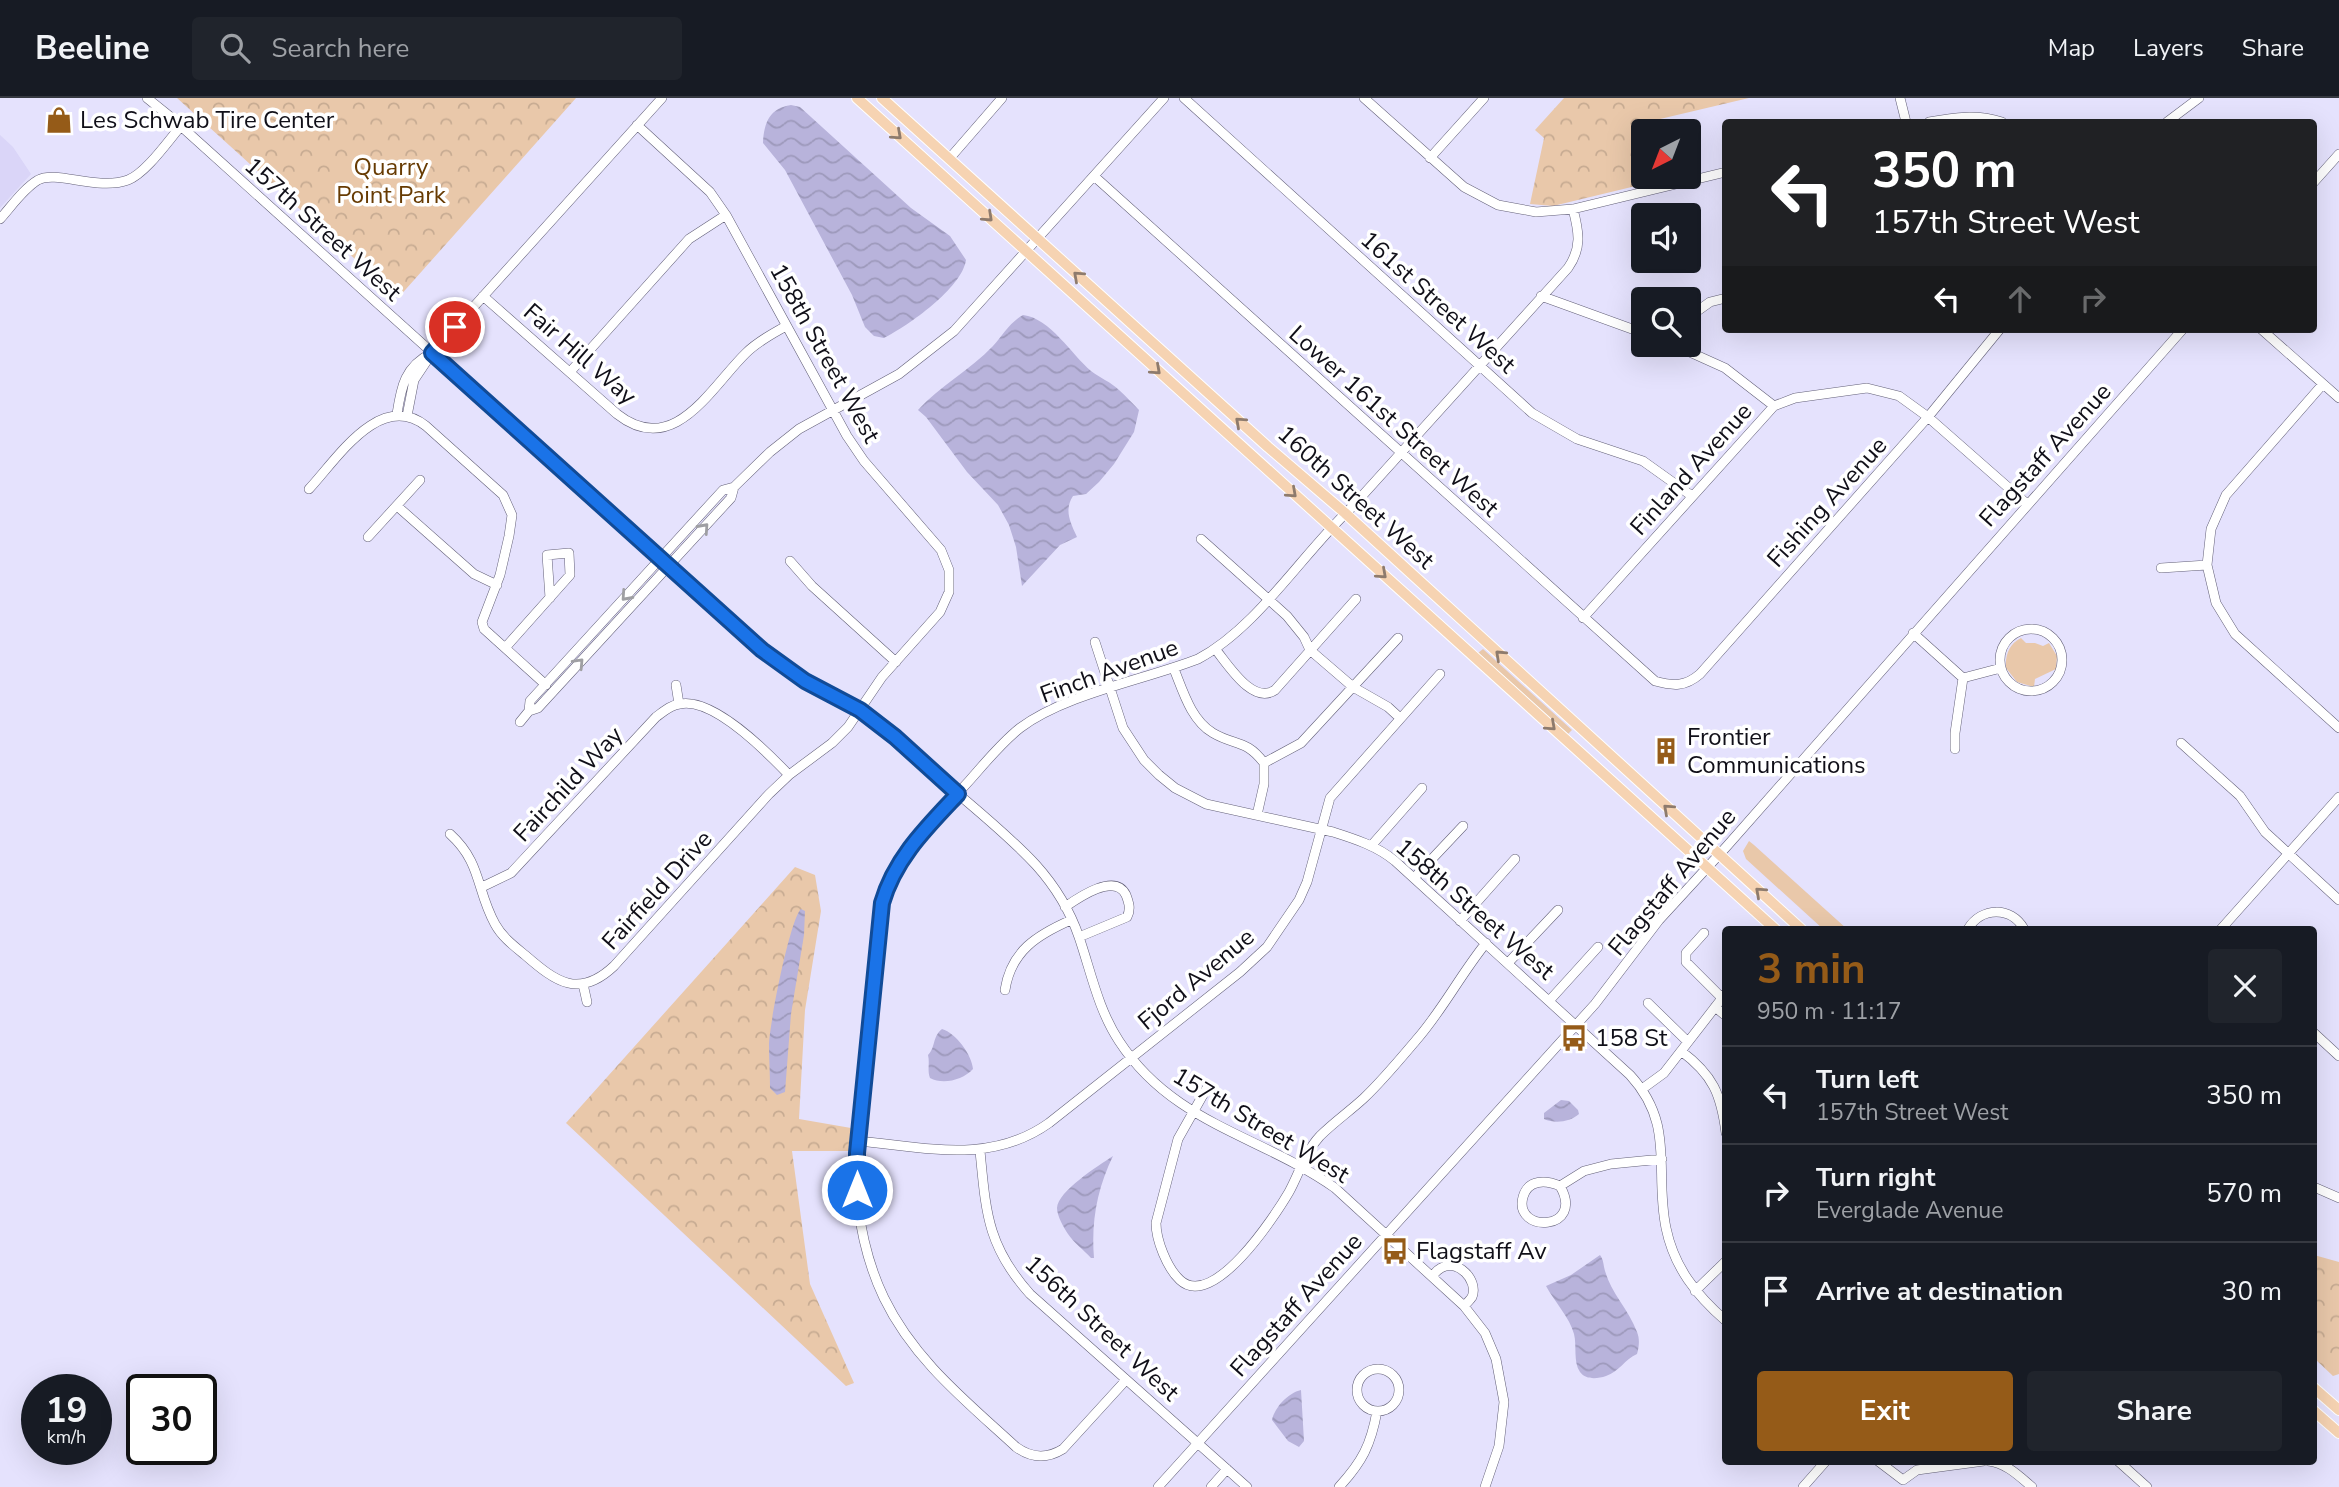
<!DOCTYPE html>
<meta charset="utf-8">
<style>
:root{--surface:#171b24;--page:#20242c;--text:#f1f3f6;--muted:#9ea1a6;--line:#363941;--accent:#955b18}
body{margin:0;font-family:"Nunito Sans",sans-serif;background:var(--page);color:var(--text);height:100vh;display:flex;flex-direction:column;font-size:26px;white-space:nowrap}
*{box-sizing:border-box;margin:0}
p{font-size:23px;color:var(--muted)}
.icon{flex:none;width:38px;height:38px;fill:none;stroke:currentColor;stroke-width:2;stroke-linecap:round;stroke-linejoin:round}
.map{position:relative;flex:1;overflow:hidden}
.sheet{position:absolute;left:1722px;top:828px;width:595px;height:539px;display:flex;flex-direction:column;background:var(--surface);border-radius:7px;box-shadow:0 7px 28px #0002}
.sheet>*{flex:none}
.hud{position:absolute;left:1722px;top:21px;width:595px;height:214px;border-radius:7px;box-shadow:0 7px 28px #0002;background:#202124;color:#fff;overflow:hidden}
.needle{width:46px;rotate:222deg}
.tools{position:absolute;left:1631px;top:21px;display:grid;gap:14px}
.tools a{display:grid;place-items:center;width:70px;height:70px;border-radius:7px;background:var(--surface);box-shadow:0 7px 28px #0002;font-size:35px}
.speed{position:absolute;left:21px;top:1276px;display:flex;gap:14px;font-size:35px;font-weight:700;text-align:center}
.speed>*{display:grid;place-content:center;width:91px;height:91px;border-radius:50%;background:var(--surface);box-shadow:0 7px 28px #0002;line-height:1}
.speed small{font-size:18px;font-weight:400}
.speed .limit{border:4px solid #111;border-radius:10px;background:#fff;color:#111}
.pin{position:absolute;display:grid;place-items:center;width:60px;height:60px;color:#fff;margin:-30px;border:4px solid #fff;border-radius:50%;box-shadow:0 2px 7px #0007}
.me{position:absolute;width:77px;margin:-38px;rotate:0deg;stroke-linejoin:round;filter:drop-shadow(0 0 5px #0008)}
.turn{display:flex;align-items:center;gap:24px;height:147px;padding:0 35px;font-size:32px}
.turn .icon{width:91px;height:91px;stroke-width:2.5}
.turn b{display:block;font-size:49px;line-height:60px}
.lanes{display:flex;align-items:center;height:66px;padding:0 35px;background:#0003;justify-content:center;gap:35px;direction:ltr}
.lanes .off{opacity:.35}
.round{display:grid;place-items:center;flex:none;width:74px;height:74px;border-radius:7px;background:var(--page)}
.head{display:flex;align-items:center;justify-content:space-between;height:119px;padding:0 35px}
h1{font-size:42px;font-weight:700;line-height:52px;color:var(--accent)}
.primary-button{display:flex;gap:14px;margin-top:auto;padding:14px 35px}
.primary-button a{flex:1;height:80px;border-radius:7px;background:var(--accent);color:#fff;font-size:28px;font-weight:700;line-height:80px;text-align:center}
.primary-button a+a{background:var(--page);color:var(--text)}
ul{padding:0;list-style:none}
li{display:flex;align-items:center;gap:21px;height:98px;padding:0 35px;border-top:2px solid var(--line)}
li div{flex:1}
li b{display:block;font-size:26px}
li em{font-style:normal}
header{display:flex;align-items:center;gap:42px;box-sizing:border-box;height:98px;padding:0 35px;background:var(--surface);border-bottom:2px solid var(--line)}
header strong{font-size:33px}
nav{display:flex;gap:38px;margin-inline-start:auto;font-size:24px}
.search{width:490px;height:63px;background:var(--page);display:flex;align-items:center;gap:18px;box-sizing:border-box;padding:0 24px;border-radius:7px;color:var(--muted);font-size:26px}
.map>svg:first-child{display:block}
.built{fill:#dad5f8}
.grass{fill:#e9c8aa}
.park{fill:url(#park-crowns)}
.water{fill:url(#water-waves)}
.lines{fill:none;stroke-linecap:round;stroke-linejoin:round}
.minor-casing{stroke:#636078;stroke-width:10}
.major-casing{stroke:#fff;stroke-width:12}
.minor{stroke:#fff;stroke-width:9}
.major{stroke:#f6d3b2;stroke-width:10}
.oneway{stroke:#8e7b6d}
.oneway2{stroke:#9f9fa3}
.route-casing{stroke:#114b97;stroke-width:18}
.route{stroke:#1a73e8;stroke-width:12}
.labels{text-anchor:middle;stroke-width:7;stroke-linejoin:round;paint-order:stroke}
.poi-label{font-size:24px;fill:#100f18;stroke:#fff;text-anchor:start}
.park-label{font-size:24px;fill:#673b03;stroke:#fff}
.street-label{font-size:24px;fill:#100f18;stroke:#fff}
</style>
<header>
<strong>Beeline</strong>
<div class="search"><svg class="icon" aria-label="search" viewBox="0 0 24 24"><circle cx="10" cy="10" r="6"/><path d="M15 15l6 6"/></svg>Search here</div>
<nav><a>Map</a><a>Layers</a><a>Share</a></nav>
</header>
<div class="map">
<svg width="2339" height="1389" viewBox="0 0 2339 1389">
<defs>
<pattern id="park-crowns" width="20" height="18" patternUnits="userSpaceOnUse" patternTransform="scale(1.75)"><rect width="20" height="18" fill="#e9c8aa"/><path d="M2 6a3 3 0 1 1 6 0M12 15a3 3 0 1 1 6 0" fill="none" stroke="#c7ab92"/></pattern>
<pattern id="water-waves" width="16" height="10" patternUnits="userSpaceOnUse" patternTransform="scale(1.75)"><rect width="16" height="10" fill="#b8b3db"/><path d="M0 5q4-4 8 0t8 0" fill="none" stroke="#9d99bb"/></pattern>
</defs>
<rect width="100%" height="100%" fill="#e5e2fd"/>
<!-- built -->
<path class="built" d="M 0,37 L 13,49 L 31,76 L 0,110 Z"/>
<!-- grass -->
<path class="grass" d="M 2021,540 L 2026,545 L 2035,545 L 2043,548 L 2049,545 L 2057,558 L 2056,571 L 2035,581 L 2034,589 L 2017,584 L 2006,570 C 2005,557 2009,546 2021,540 Z
M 1483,551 L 1572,632 L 1568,636 L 1478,555 Z
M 1749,743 L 1754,747 L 1847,831 L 1823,831 L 1746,761 L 1743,753 Z"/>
<!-- park -->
<path class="park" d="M 177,0 L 576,0 L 398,200 Z
M 1564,0 L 1749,0 L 1660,21 L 1664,33 L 1643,33 L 1643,79 L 1673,79 L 1553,108 L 1530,106 L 1544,40 L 1535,32 Z
M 795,769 L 815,777 L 821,813 L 805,912 L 799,1021 L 851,1030 L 850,1053 L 792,1053 L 810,1186 L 854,1285 L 846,1288 L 566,1025 Z
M 2314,1157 L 2339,1164 L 2339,1276 L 2333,1278 L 2314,1260 Z"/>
<!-- water -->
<path class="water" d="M 791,7 L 800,9 L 911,110 L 950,138 L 966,162 C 962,190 908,228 884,240 L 874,238 L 865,229 L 852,197 L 785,72 L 763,45 C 764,24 770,10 791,7 Z
M 1023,217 C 1050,220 1072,257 1091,273 C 1100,280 1111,284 1119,292 C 1126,298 1132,305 1139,312 L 1134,334 L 1114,366 L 1099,384 L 1086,396 L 1073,398 C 1064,412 1070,424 1077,439 L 1060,447 L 1022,488 L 1016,449 L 1009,427 L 998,407 L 967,374 L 926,319 L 918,312 C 940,288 970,272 993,248 C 1003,237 1010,224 1023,217 Z
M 801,811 L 805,813 L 804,837 L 791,916 L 785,994 L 777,997 L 770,990 C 770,975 769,961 769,947 C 769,928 790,821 801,811 Z
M 942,931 C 956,935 972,957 973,971 C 963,982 943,987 930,980 C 927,972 930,965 928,957 C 936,949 932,939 942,931 Z
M 1561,1002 L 1569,1003 L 1578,1012 L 1579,1016 C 1570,1024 1555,1026 1544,1021 L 1544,1015 Z
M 1113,1058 C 1097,1091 1091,1124 1094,1160 L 1091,1160 C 1084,1152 1074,1145 1068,1136 C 1064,1130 1057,1118 1057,1110 C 1058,1093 1098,1068 1113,1058 Z
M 1600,1157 C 1604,1163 1603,1166 1605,1173 C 1611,1195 1629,1212 1637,1234 C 1640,1241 1639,1249 1637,1256 C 1625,1261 1619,1274 1606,1278 C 1597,1281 1586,1282 1580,1274 C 1573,1264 1577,1247 1574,1236 C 1570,1220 1554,1203 1546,1188 L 1571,1177 Z
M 1301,1292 L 1304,1343 L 1299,1349 L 1288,1343 L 1272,1322 C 1275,1309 1288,1295 1301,1292 Z"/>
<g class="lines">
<defs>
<path id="minor" d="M 147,0 L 173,21 L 762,552 C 778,565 795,578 814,588 C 829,596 846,603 861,613 C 896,636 926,667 957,695 C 984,718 1012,741 1036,767 C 1054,787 1070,813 1079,839 C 1091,874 1098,911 1119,943 C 1173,1026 1260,1037 1335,1090 L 1464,1208 L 1485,1235 L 1496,1261 L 1504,1304 L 1499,1348 L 1485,1389
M 1184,0 L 1532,315 L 1577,341 L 1643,363 L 1692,398
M 1364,0 L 1464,89 L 1498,107 L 1536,114 L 1573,111 L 1726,74
M 1900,0 L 1906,24
M 1929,24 C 1955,19 1977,16 2002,24
M 2167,24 L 2199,0
M 1430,60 L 1484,0
M 949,61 L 1002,0
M 1094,78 L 1655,583 C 1673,588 1685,589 1700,576 L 1928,319 L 2000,231
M 2314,84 L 2339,56
M 0,121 C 11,109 23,91 38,82 C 56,72 98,93 128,82 C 146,75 168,43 181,28
M 483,198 L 617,316 C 674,361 711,289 746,255 C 758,243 772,236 786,228
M 1541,198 L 1643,235
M 1689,219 L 1710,204 L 1726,200
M 2261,231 L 2339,300
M 1674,247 L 1725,270 L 1774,308
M 570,274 L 689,141 L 726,117
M 2323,286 L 2226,397 L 2211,431 L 2207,467 L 2216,505 L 2235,536 L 2339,630
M 397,316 C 401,289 405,268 432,255 L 662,0
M 407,318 L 414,282 L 432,255
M 309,391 C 337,361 380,292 426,328 L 503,397 L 512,417 L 509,438 L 500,477 L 482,524 L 484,531 L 546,587
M 397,408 L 474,476 L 497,487
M 368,439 L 420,382
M 1201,441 L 1287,518 L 1304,539 L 1310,552 L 1353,589 L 1388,609 L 1400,620
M 790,463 L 812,488 L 896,564
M 2161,470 L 2207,467
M 1583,520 L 1774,308 L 1795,300 L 1867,290 L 1899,298 L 1928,319 L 2027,406
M2000 562a31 31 0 1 1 62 0a31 31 0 1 1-62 0Z
M 1913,535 L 1963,580 L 1955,635 L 1955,651
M 1095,544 L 1123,630 L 1144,662 L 1159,677 L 1175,690 L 1206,706 L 1333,734 C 1355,741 1377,748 1395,763 L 1630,977 C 1676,1027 1654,1072 1666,1130 C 1674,1169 1696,1197 1726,1223
M 505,550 L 570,477 L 569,455 L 547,457 L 550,500
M 1216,552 C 1229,568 1253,607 1275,592 L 1356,501
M 1174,571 C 1183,593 1191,622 1213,635 C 1235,648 1246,641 1264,665 L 1264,686 L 1257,717
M 1963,580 L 2001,570
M 676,587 L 679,606
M 529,613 L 530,603 L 723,392 L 734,389 L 770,354 L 799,331 L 899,276 L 954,233 L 1164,0
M 520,624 L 529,613 L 538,610 L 731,400 L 734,389
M 2181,645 L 2240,698 L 2265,734 L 2339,802
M 1264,665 L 1301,645 L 1398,540
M 450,736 C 482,765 476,792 495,826 C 502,839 514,848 525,857 C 556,884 579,901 614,868 L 769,696 L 789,677 L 832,645 L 848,629 L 882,579 L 940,514 L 949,494 L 949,472 L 941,452 L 864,363 L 847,338 L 726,117 L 710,94 L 637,27
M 1371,748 L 1422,690
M 1414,780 L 1463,728
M 482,789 L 511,775 L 656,619 C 663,614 670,607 680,606 C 713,599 767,654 789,677
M 1065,809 C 1078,800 1115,774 1126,797 C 1129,805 1131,811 1127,819 L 1079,839
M 1460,823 L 1515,761
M 1968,831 C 1981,809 2011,808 2024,831
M 2221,831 L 2339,699
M 1704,835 L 1686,855 L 1686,864 L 1722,900
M 1508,865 L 1558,812
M 583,886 L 587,904
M 1005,892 C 1011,853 1037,837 1071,822
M 1549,903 L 1598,849
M 1648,905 L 1688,944
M 1715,909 L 1726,918
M 2314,935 L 2339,958
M 1681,953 C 1713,977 1721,996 1726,1035
M 1208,988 L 1178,1041 L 1156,1125 C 1156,1142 1167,1170 1180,1182 C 1213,1213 1275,1118 1289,1094 C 1299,1076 1305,1054 1320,1038 C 1334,1024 1350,1013 1364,1000 C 1383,982 1401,960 1418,940 C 1443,911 1461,876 1486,845
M 1642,991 L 1664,975 L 1726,895
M 858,1043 C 925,1049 990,1067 1049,1025 L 1240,874 L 1267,849 L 1299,802 L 1307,784 L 1330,700 L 1440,576
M 980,1053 C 986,1114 987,1148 1030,1196 L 1247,1389
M 1560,1088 C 1586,1133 1513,1136 1523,1099 C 1528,1081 1546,1082 1560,1088 L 1584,1073 L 1611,1066 L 1662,1061
M 2314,1089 L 2339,1100
M 1432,1178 C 1435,1175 1437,1172 1441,1170 C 1457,1160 1479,1182 1472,1199 C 1470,1202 1467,1205 1464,1208
M 1695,1193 L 1726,1163
M1357 1292a21 21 0 1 1 42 0a21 21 0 1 1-42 0Z
M 1126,1282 L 1063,1351 C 1047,1361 1031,1360 1016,1349 C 966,1303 914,1262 884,1200 C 870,1171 862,1139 858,1108 C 851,1047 864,979 870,918 C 874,874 872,823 890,782 C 907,744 941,714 969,683 C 985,665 1001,645 1020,630 C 1065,596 1144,582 1198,561 C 1257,530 1302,456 1352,409 L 1568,170 C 1582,150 1579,134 1573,111
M 1878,1363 L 1903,1382 L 1917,1372 L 1984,1363
M 1988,1363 C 2006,1365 2018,1377 2032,1389
M 2118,1363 L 2147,1389
M 1158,1389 L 1595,906 L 1659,822 L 1727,748 L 2183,231
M 1211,1389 L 1227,1371
M 1339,1389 C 1362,1364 1371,1347 1377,1313
M 1803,1389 L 1826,1363"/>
<path id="major" d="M 857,0 L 1775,831
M 882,0 L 1268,349 L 1345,415 L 1801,831
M 2314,1290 L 2339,1312
M 2314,1313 L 2339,1335"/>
</defs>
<!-- minor casing -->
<use href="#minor" class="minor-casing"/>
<!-- major casing -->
<use href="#major" class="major-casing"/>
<!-- minor -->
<use href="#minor" class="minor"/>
<!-- major -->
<use href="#major" class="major"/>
</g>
<!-- one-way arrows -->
<defs><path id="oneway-chevron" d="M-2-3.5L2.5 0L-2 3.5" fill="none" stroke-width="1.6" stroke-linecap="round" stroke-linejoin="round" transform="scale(1.75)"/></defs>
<g class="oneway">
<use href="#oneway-chevron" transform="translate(897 37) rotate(42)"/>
<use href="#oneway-chevron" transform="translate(988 119) rotate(43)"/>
<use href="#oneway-chevron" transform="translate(1078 178) rotate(-138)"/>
<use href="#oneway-chevron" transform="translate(1156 272) rotate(42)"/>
<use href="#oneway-chevron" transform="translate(1240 324) rotate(-138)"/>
<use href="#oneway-chevron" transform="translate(1292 395) rotate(42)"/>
<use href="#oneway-chevron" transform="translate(1382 476) rotate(42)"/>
<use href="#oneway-chevron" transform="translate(1500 557) rotate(-137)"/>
<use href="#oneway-chevron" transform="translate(1551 628) rotate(42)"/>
<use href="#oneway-chevron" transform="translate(1668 711) rotate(-138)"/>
<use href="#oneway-chevron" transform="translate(1760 794) rotate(-138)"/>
</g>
<g class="oneway2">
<use href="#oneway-chevron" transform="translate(704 430) rotate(-48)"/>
<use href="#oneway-chevron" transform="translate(626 498) rotate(132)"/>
<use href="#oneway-chevron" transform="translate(579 565) rotate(-47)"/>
</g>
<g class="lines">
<defs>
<path id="route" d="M 455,229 L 432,255 L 762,552 L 805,583 L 860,612 L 895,639 L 958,696 C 927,729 895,760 882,805 L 857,1055 L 857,1092"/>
</defs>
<!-- route casing -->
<use href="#route" class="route-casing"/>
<!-- route -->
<use href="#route" class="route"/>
</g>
<!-- icons -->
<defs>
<symbol id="shop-bare" viewBox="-9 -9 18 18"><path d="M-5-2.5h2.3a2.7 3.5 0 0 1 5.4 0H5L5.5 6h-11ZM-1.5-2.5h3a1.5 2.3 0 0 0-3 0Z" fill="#955b18" stroke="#fff" stroke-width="2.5" paint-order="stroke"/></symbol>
<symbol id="building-bare" viewBox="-9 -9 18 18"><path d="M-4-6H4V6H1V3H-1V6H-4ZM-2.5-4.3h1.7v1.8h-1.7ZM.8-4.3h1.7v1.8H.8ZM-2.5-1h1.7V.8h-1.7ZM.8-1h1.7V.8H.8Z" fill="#955b18" stroke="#fff" stroke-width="2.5" paint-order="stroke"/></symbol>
<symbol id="bus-bare" viewBox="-9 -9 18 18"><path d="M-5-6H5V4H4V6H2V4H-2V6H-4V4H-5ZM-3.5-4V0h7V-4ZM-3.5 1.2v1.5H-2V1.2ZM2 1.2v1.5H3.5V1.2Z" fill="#955b18" stroke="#fff" stroke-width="2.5" paint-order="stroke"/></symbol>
</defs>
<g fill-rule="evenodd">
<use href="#shop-bare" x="40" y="3" width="38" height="38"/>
<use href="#building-bare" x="1647" y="634" width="38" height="38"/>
<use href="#bus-bare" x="1555" y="921" width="38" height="38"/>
<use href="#bus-bare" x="1376" y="1134" width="38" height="38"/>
</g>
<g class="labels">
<!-- poi labels -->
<g class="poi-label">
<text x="80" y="30">Les Schwab Tire Center</text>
<text x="1687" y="647">Frontier<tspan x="1687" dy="28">Communications</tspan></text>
<text x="1595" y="948">158 St</text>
<text x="1416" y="1161">Flagstaff Av</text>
</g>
<!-- park labels -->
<g class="park-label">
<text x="391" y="77">Quarry<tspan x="391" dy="28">Point Park</tspan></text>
</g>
<!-- street labels -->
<g class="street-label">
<text transform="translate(323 131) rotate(42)" y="8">157th Street West</text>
<text transform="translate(1438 204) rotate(42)" y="8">161st Street West</text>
<text transform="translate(825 255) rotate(61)" y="8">158th Street West</text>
<text transform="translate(580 256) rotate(41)" y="8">Fair Hill Way</text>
<text transform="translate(1394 323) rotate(42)" y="8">Lower 161st Street West</text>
<text transform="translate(2045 357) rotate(-48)" y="8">Flagstaff Avenue</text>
<text transform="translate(1691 371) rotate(-48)" y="8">Finland Avenue</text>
<text transform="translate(1356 399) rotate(42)" y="8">160th Street West</text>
<text transform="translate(1827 404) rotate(-48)" y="8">Fishing Avenue</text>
<text transform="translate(1109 573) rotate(-20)" y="8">Finch Avenue</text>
<text transform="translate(568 686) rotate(-47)" y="8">Fairchild Way</text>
<text transform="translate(1672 784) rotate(-50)" y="8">Flagstaff Avenue</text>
<text transform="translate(657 792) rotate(-48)" y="8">Fairfield Drive</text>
<text transform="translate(1475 811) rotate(41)" y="8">158th Street West</text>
<text transform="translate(1196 881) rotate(-40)" y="8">Fjord Avenue</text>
<text transform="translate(1261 1027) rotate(31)" y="8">157th Street West</text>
<text transform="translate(1296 1207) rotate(-48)" y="8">Flagstaff Avenue</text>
<text transform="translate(1102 1230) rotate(43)" y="8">156th Street West</text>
</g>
</g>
</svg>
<div class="tools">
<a><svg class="needle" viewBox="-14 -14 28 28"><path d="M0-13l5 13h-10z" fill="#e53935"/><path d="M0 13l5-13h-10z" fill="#9ea1a6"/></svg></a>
<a><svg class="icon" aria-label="sound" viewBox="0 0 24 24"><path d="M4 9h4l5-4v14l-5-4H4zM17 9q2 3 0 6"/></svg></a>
<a><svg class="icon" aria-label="search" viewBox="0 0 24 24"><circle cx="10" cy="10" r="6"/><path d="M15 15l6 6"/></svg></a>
</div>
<div class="speed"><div>19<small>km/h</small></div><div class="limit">30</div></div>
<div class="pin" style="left:455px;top:229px;background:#d93025"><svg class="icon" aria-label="arrive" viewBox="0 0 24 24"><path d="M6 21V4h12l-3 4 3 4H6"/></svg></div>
<svg class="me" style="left:857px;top:1092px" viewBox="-20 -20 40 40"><circle r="17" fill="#1a73e8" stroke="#fff" stroke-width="3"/><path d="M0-11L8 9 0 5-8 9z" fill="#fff"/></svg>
<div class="hud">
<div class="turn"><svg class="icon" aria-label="left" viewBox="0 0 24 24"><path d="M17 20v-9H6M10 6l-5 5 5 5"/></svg><div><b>350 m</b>157th Street West</div></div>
<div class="lanes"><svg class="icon" aria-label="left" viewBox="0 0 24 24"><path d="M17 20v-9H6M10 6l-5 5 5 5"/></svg><svg class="icon off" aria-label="ahead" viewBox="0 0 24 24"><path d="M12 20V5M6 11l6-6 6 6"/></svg><svg class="icon off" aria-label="right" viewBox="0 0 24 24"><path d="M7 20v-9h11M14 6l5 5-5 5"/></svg></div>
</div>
<section class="sheet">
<div class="head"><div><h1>3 min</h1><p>950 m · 11:17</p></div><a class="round"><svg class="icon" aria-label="close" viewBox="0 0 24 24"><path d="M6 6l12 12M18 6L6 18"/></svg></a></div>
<ul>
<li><svg class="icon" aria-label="left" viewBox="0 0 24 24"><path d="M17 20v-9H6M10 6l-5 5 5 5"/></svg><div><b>Turn left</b><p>157th Street West</p></div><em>350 m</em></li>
<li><svg class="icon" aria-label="right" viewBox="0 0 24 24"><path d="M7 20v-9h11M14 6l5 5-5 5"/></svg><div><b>Turn right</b><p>Everglade Avenue</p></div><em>570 m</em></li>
<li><svg class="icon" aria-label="arrive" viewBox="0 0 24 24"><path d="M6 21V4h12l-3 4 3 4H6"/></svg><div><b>Arrive at destination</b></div><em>30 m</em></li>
</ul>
<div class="primary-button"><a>Exit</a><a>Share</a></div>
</section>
</div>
